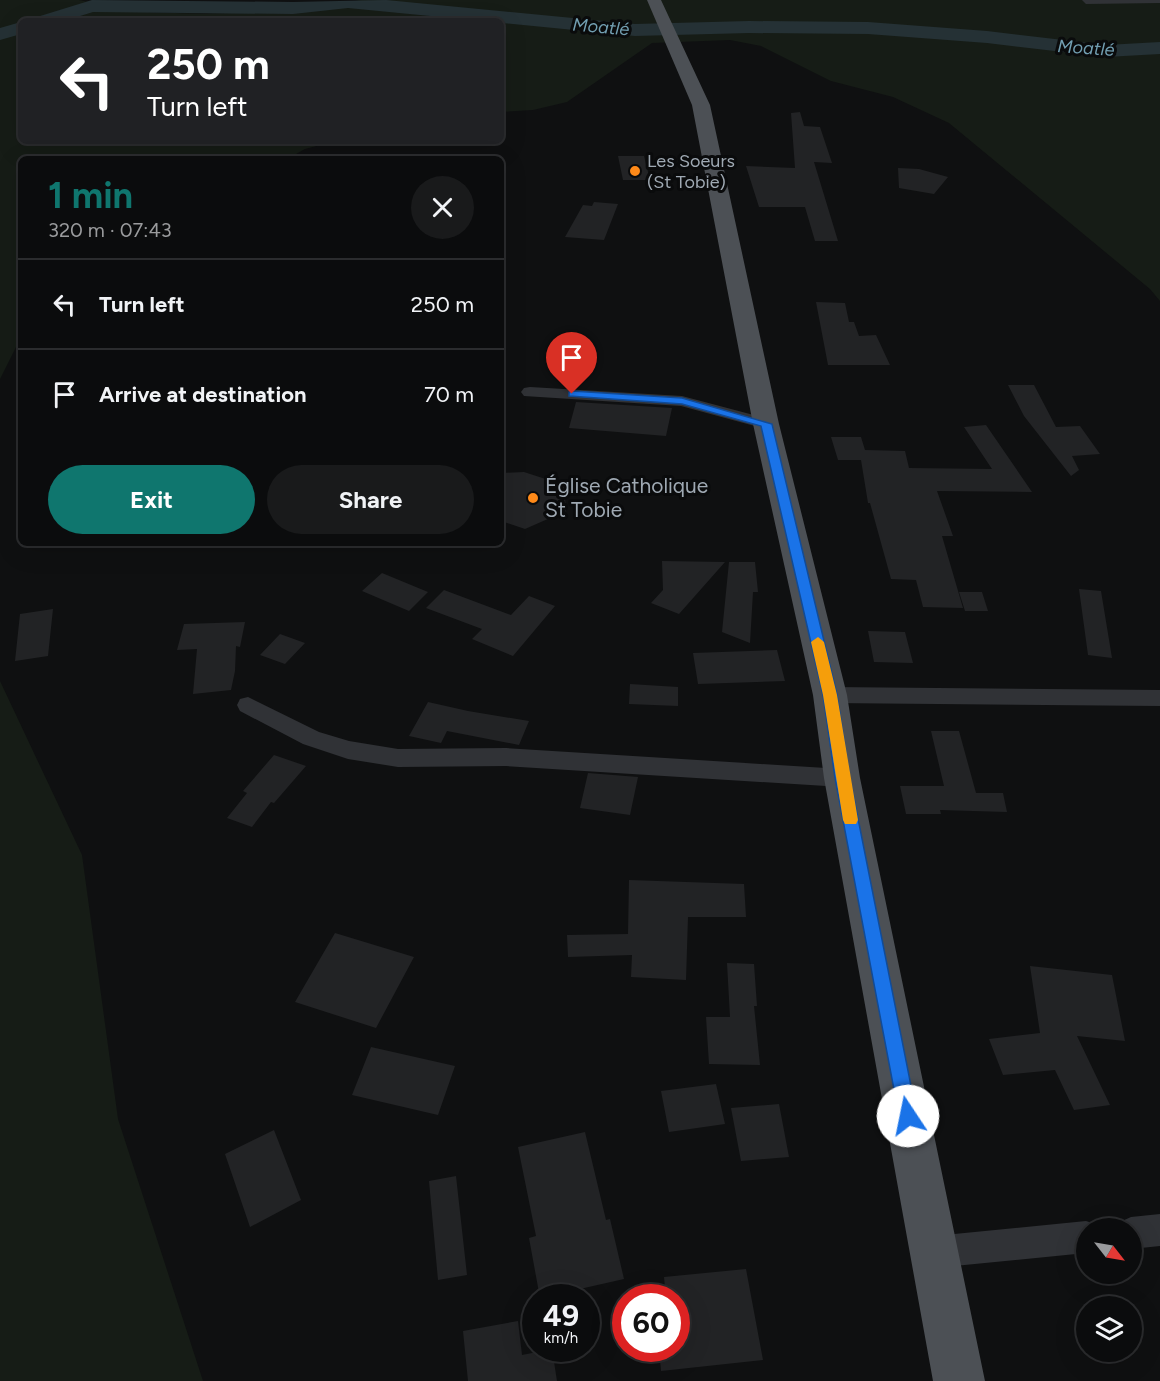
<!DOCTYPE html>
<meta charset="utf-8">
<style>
:root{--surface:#0b0c0d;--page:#191a1b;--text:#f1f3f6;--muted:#9a9b9d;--line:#2b2c2e;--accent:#0f766e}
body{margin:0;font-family:Figtree,sans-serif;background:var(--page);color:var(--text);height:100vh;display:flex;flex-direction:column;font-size:22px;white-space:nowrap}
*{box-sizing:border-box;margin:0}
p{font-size:20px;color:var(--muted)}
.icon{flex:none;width:33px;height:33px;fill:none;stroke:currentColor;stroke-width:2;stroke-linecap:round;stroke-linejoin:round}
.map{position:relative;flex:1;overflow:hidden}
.panel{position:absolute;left:18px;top:156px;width:486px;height:390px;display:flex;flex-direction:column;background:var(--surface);border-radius:9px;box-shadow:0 6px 24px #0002,0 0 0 2px var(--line)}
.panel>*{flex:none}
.top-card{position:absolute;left:18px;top:18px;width:486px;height:126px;border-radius:9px;box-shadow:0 6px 24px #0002,0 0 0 2px var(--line);background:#202124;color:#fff;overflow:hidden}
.needle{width:39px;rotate:121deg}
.buttons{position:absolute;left:1076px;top:1218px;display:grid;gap:12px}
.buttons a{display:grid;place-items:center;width:66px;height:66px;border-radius:50%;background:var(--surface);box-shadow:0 6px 24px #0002,0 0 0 2px var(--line);font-size:30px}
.speed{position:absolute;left:522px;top:1284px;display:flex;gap:12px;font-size:30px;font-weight:700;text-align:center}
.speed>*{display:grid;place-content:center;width:78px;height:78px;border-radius:50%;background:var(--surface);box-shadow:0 6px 24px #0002,0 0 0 2px var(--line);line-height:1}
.speed small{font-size:15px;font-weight:400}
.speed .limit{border:9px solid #d22;background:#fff;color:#111}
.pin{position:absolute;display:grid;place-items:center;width:51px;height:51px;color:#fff;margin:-62px -26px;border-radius:50% 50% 50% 0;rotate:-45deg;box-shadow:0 0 6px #0007}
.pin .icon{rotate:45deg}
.me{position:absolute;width:66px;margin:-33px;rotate:349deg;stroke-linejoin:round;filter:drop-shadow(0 0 4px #0008)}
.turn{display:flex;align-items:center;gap:21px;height:126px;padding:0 30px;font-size:27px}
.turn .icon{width:78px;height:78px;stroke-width:2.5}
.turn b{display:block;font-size:42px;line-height:51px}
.round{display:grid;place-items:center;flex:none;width:63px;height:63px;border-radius:32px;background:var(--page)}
.overview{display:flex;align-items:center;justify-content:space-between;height:102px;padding:0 30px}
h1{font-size:36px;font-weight:700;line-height:45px;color:var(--accent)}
.action{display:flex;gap:12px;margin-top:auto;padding:12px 30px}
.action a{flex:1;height:69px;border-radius:36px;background:var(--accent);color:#fff;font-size:24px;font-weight:700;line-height:69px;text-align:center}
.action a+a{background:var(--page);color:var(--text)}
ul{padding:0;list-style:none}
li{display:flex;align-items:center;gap:18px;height:90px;padding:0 30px;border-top:2px solid var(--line)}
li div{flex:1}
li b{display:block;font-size:22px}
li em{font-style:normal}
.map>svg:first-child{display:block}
.green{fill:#161c16}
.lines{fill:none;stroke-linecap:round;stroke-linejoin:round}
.river{fill:#253135;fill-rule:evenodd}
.building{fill:#222325}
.street{fill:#303236;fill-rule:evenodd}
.primary{fill:#4c5055;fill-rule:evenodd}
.route{fill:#1a73e8;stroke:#114b97;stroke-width:1.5}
.slow{fill:#f59e0b}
.poi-dot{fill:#ff8a19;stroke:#0a0b0c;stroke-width:2}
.labels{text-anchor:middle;stroke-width:6;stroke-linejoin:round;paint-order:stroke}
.far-water-label{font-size:18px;font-style:italic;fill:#729fb2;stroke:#0a0b0c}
.far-poi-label{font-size:18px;fill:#9fa9b3;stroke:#0a0b0c;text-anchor:start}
.poi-label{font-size:21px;fill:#9fa9b3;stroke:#0a0b0c;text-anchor:start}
</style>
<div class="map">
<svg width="1160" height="1381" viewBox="0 0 1160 1381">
<rect width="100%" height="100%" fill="#0f1011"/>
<!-- green -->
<path class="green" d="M 0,0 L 79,0 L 89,2 L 91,5 C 104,6 116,10 128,11 C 206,16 285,14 361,0 L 1160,0 L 1160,301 L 1150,289 L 949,123 L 893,97 L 831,81 L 761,46 L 730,40 L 652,43 L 567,102 L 533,110 L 501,112 L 501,21 L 21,21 L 21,141 L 335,141 L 305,149 L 287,159 L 21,159 L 21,337 L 0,379 Z
M 0,681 L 82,855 L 118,1119 L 203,1381 L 0,1381 Z"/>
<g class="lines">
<!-- river -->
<path class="river" d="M 92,0 L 293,2 L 386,0 L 635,24 L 749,21 L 868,22 L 987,31 L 1106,45 L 1160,42 L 1160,54 L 1106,57 L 987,43 L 868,34 L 749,33 L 635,36 L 348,8 L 293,14 L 93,12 L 64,21 L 34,21 L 37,17 Z
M 21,22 L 21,34 L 0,40 L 0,28 Z"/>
</g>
<!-- building -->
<path class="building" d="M 800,112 L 804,126 L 820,127 L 832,163 L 814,162 L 838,241 L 815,241 L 805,207 L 759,207 L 746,166 L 795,168 L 791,113 Z
M 618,156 L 644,156 L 650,180 L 623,180 Z
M 898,168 L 919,169 L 948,177 L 934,194 L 899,188 Z
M 594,202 L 618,204 L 604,240 L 565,237 L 583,205 L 592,206 Z
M 816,302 L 845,303 L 849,322 L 854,322 L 859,336 L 876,335 L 890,365 L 828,365 Z
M 1008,385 L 1034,385 L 1056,427 L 1080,426 L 1100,454 L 1072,456 L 1079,470 L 1071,476 L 1024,416 Z
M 576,402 L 672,408 L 666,436 L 569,428 Z
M 986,425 L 1032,492 L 937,491 L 953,536 L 942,536 L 963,608 L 923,607 L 916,580 L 891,579 L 870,503 L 868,503 L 861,460 L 838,460 L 831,437 L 861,437 L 865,450 L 905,451 L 909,468 L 992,469 L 964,427 Z
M 524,472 L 564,485 L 566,511 L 525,529 L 501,521 L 501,473 Z
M 662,561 L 725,562 L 679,614 L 651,603 L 663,590 Z
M 729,562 L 755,562 L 758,592 L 753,592 L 750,643 L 722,632 Z
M 382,573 L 428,592 L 409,611 L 362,591 Z
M 1079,589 L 1101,591 L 1112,658 L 1088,655 Z
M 444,590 L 511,615 L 529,596 L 555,606 L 513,656 L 472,639 L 482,629 L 426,608 Z
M 959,592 L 982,592 L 988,611 L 965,611 Z
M 53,609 L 48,656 L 15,661 L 20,614 Z
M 245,622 L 240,647 L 236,646 L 235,671 L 231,690 L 193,694 L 197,649 L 177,650 L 184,624 Z
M 868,631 L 905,632 L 913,663 L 874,662 Z
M 280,634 L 305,643 L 285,664 L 260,655 Z
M 777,650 L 785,681 L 698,684 L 693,653 Z
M 630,684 L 678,687 L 678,706 L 629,704 Z
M 428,702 L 468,711 L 529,721 L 519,745 L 447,731 L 441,743 L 409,736 Z
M 931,731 L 959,731 L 976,793 L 1003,793 L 1007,812 L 940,810 L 941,814 L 906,814 L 900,786 L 944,786 Z
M 274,755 L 306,766 L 274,803 L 271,802 L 252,827 L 227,818 L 247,793 L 243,791 Z
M 588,773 L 638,777 L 630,815 L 580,808 Z
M 629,880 L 744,884 L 746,917 L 688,917 L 686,980 L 631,977 L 632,955 L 568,957 L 567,935 L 628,934 Z
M 335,933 L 414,957 L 376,1028 L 295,1002 Z
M 727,963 L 754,964 L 757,1006 L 754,1006 L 760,1065 L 709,1064 L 706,1017 L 730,1017 Z
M 1030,966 L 1112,975 L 1125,1041 L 1077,1036 L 1110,1105 L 1074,1110 L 1055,1070 L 1003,1075 L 989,1039 L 1040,1033 Z
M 371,1047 L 455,1066 L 438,1115 L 352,1095 Z
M 716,1084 L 725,1124 L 669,1132 L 661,1091 Z
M 779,1104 L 789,1157 L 741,1161 L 731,1108 Z
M 274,1130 L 301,1200 L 250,1227 L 225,1154 Z
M 585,1132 L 606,1220 L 610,1219 L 624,1279 L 540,1298 L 529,1238 L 536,1236 L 518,1147 Z
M 456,1176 L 467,1275 L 438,1280 L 429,1181 Z
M 746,1269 L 763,1360 L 661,1371 L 659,1348 L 676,1348 L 676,1298 L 666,1298 L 664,1277 Z
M 518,1321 L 522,1355 L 552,1349 L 557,1381 L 468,1381 L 463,1331 Z"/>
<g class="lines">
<!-- street -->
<path class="street" d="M 1082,0 L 1160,0 L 1160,3 L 1086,4 Z
M 530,387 L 682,396 L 772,420 L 775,424 L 772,428 L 766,429 L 681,406 L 524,396 L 521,392 L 524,388 Z
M 830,687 L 1160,690 L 1160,706 L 830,703 L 822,701 L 819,695 L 822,689 Z
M 248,697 L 319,732 L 349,741 L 398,749 L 506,748 L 842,769 L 851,772 L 854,778 L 851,784 L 842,787 L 506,766 L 398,767 L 348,759 L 303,744 L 240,711 L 237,705 L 240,699 Z
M 1160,1214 L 1160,1246 L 1131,1249 L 1131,1228 L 1117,1228 L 1120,1222 L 1131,1217 Z
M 1086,1221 L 1098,1225 L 1099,1228 L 1086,1228 L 1086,1253 L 934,1268 L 922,1264 L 918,1252 L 922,1240 L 934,1236 Z"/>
<!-- primary -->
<path class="primary" d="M 647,0 L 661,0 L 710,105 L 779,424 L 847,695 L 860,778 L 985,1381 L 933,1381 L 824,778 L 813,695 L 753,424 L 692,105 Z"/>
</g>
<!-- route -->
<path class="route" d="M 572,391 L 682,398 L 772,424 L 837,695 L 850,778 L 917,1116 L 915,1122 L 908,1125 L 902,1122 L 899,1116 L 835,778 L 823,695 L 761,426 L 682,404 L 569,396 L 569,392 Z"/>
<!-- slow -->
<path class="slow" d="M 818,637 L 824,642 L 837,695 L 858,820 L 856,824 L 845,824 L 843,820 L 823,695 L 811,642 Z"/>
<!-- markers -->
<g class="poi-dot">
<circle cx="635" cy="171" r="6"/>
<circle cx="533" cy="498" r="6"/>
</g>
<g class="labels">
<!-- far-water labels -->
<g class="far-water-label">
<text transform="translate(601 27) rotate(5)" y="6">Moatlé</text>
<text transform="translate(1086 48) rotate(4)" y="6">Moatlé</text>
</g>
<!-- far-poi labels -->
<g class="far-poi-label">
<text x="647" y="167">Les Soeurs<tspan x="647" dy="21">(St Tobie)</tspan></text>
</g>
<!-- poi labels -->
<g class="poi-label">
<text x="545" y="493">Église Catholique<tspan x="545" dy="24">St Tobie</tspan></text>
</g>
</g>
</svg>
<div class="buttons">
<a><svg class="needle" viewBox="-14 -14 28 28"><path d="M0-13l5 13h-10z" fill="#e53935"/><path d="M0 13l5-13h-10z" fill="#9a9b9d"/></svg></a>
<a><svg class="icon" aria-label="layers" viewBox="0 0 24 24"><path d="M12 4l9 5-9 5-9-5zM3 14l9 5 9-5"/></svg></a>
</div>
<div class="speed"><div>49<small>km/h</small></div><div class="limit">60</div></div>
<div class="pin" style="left:572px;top:394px;background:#d93025"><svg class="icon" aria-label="arrive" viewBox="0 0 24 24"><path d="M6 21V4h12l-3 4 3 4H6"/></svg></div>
<svg class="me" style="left:908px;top:1116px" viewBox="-20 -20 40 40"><circle r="19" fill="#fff"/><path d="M0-13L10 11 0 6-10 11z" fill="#1a73e8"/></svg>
<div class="top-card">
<div class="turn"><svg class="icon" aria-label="left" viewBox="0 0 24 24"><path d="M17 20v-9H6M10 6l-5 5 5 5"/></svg><div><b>250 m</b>Turn left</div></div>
</div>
<section class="panel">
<div class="overview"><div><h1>1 min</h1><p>320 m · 07:43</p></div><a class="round"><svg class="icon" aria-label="close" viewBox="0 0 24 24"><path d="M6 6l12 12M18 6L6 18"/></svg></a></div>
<ul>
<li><svg class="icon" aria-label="left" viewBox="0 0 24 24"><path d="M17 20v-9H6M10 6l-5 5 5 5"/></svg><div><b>Turn left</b></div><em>250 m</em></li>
<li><svg class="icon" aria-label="arrive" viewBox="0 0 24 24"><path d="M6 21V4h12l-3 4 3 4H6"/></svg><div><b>Arrive at destination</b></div><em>70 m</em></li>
</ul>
<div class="action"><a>Exit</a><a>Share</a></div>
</section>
</div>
